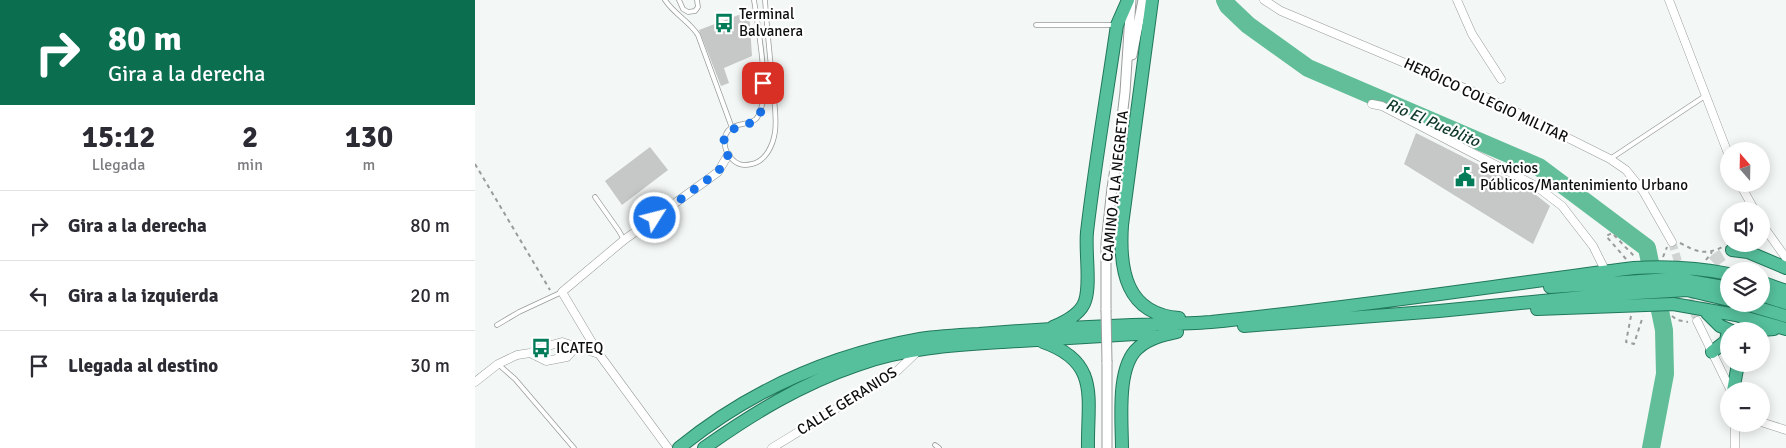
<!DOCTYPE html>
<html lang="es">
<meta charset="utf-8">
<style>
:root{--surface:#fff;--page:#f2f2f3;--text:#2b2b33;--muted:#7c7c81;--line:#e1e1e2}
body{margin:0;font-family:Signika,sans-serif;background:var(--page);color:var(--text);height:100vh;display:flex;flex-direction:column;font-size:19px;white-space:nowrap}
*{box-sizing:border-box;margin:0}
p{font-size:16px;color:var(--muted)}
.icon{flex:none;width:28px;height:28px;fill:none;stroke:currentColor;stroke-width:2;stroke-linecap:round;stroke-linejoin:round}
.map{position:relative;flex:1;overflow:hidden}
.details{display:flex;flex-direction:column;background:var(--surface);width:475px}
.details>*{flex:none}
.top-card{background:#0b6e4f;color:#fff;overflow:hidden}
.needle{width:32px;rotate:340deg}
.controls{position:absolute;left:1245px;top:142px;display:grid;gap:10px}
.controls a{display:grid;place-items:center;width:50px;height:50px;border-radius:50%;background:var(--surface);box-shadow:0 2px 12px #0003;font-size:25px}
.pin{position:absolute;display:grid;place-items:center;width:42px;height:42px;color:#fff;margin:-21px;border-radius:10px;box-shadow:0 2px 8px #0006}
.me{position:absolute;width:55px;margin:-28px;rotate:54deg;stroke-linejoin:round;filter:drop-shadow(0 0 4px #0008)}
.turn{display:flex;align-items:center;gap:18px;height:105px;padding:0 25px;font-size:22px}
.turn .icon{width:65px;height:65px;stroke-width:2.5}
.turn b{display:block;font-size:35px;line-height:42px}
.eta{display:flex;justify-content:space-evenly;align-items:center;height:85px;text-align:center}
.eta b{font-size:30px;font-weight:800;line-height:35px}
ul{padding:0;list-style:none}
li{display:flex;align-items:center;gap:15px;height:70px;padding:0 25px;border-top:1px solid var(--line)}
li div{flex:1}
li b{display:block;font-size:19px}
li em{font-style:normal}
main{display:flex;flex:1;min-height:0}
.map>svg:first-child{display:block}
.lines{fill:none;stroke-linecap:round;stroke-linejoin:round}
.river{stroke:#61be98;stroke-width:18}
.building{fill:#c5c8c6}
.minor-tunnel{stroke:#d0d4d2;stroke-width:8;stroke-dasharray:8 4;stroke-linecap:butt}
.trunk-tunnel{stroke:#d0d4d2;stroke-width:12;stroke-dasharray:12 6;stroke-linecap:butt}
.service-casing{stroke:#999c9b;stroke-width:5.5}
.minor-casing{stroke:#999c9b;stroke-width:9}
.tertiary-casing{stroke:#999c9b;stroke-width:11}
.trunk-casing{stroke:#20785b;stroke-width:14}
.path{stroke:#999c9b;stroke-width:2;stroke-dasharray:4 4;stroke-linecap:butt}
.service{stroke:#fff;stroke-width:4}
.minor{stroke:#fff;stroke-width:8}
.tertiary{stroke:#fff;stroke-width:9}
.trunk{stroke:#56c09c;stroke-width:12}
.tertiary-bridge-casing{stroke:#999c9b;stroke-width:11;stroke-linecap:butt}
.tertiary-bridge{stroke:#fff;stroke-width:9}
.route{stroke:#1a73e8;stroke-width:9;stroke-dasharray:0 16.2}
.labels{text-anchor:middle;stroke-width:4.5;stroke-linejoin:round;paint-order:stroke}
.poi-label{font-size:15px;fill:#0d0e0e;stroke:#fff;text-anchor:start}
.street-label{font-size:15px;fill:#0d0e0e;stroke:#fff}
.water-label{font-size:16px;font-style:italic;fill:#0d3728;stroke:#fff}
</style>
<main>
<section class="details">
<div class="top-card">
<div class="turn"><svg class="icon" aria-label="right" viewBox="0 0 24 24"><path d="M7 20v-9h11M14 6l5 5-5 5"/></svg><div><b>80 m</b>Gira a la derecha</div></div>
</div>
<div class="eta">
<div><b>15:12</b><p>Llegada</p></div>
<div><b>2</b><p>min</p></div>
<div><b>130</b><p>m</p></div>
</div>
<ul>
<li><svg class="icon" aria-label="right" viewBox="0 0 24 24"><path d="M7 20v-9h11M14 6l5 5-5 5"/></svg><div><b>Gira a la derecha</b></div><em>80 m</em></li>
<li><svg class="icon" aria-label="left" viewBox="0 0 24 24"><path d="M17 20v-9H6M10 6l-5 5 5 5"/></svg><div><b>Gira a la izquierda</b></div><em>20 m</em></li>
<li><svg class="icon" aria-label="arrive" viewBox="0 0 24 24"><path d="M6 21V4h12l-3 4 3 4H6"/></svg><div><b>Llegada al destino</b></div><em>30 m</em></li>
</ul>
</section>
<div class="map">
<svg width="1311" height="448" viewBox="0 0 1311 448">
<rect width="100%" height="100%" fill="#f3f7f5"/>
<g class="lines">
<!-- river -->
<path class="river" d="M 750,0 L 753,6 L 773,25 L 833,68 L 1064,167 L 1172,248 L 1189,330 L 1190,374 L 1176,448"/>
</g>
<!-- building -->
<path class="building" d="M 274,11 L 277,56 L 249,68 L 254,83 L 246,86 L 224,30 Z
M 941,133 L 1056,191 L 1075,206 L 1058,244 L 929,164 Z
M 175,147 L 193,170 L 147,205 L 130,181 Z"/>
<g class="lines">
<!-- minor-tunnel -->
<path class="minor-tunnel" d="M 1197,242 L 1206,271
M 1211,287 L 1222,321"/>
<!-- trunk-tunnel -->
<path class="trunk-tunnel" d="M 1232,313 C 1222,284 1228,262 1257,250"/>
<defs>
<path id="service" d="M 190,0 C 199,14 214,21 223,35 L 257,128
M 204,0 L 208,9 L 213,12 L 220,11 L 223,7 L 222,0
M 279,0 C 282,20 294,90 287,105 C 286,109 284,116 281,119 C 274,125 263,123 256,128 C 246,135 249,151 256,158 C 262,165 268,166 277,164 C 291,161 298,145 300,132 C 302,118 299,101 298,87 C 295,58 292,29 290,0
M 561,25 L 640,25
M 1135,159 L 1230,96
M 120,197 L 144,231 L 149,240
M 22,325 L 44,312 L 87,292
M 23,364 L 40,379 L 99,448
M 460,445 L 464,448"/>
<path id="minor" d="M 789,0 L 806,11 L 1013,98 L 1135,159 L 1151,170 L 1168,191 L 1197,242
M 982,0 L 997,34 L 1026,79
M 1194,0 L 1254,156
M 897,104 L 907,106 L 1061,186 L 1087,206 L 1118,246 L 1131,272
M 1265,184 L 1280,211
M 1286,223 L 1311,258
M 1222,321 L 1256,391
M 55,353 L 71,361 L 92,357 L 100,348
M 0,382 L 23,364 L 42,355 L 55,353 L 66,348 L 87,342 L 124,354
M 1286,422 L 1311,430
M 1260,424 L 1260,448
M 193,448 L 124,354 L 87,292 L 149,240 L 243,172 L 253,155
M 297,448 L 421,372 L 443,351"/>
<path id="tertiary" d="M 657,55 L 668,0
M 631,310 L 631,243 L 637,188 L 644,143 L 650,92 L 656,0
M 632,448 L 632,362"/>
<path id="trunk" d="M 677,0 L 647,225 C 644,270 651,314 704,318
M 1257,250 L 1273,252 L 1311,268
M 1286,282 L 1311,291
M 1075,287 L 1195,279 L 1209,280 L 1254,288
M 1286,295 L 1311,303
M 1270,304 L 1311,316
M 1062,309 L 1198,304 L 1261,315 L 1311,329
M 1232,313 L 1245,326 L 1257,331
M 769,326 L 964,311 L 1128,295 L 1196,291 L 1212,290 L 1254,300
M 578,327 C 590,322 606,314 610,301 C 616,284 610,252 612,232 C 620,163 632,94 642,25 L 653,0
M 1276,331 L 1299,329
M 568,342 C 626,362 612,399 613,448
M 1237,352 L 1251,341 L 1253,330
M 1258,391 L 1263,364
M 204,448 C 274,391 355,355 445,339 C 464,336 484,335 504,334 C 555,330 606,327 657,325 C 683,324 710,324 736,322 C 877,308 1018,286 1159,268 C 1192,266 1220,267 1254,274
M 229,448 C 277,414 326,384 382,365 C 429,348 480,345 528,342 C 578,339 627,336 677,333
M 647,448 C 647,421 641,367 663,348 C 674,338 688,335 702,332"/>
</defs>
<!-- service casing -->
<use href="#service" class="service-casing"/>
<!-- minor casing -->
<use href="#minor" class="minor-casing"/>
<!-- tertiary casing -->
<use href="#tertiary" class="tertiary-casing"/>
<!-- trunk casing -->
<use href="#trunk" class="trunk-casing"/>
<!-- path -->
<path class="path" d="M 0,164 L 75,290
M 1205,243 C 1220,251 1230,256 1247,247
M 1188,257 L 1192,247
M 1151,259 L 1131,236 L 1137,233 L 1159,256
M 1231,260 L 1237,252
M 1156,316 L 1151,342 L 1159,344 L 1168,316
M 1197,316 L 1202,320 L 1213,322"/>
<!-- service -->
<use href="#service" class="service"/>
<!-- minor -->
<use href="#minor" class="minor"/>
<!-- tertiary -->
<use href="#tertiary" class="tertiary"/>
<!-- trunk -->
<use href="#trunk" class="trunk"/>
<defs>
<path id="tertiary-bridge" d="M 631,310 L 632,362"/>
</defs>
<!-- tertiary-bridge casing -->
<use href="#tertiary-bridge" class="tertiary-bridge-casing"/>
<!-- tertiary-bridge -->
<use href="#tertiary-bridge" class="tertiary-bridge"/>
</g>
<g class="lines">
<!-- route -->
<path class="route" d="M 180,218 L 243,172 L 253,155 C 238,122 270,132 282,118 C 290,108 289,95 288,83"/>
</g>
<!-- icons -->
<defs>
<symbol id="bus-bare" viewBox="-9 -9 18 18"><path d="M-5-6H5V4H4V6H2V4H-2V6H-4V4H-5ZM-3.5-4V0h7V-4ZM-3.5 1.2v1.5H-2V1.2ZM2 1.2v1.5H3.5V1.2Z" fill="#017b58" stroke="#fff" stroke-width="2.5" paint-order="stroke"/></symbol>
<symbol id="civic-bare" viewBox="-9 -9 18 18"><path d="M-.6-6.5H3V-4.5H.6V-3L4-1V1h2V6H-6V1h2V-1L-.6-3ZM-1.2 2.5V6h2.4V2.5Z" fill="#017b58" stroke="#fff" stroke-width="2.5" paint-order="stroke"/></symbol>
</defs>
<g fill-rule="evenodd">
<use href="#bus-bare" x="235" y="9" width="28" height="28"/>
<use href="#civic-bare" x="976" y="163" width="28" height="28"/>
<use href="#bus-bare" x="52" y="334" width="28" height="28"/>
</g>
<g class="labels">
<!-- poi labels -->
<g class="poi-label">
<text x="264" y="19">Terminal<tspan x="264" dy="17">Balvanera</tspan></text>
<text x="1005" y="173">Servicios<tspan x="1005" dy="17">Públicos/Mantenimiento Urbano</tspan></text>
<text x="81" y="353">ICATEQ</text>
</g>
<!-- street labels -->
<g class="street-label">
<text transform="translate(1011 100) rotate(25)" y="5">HERÓICO COLEGIO MILITAR</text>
<text transform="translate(640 186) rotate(-84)" y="5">CAMINO A LA NEGRETA</text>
<text transform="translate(372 401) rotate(-32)" y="5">CALLE GERANIOS</text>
</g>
<!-- water labels -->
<g class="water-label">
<text transform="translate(958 122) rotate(23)" y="6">Rio El Pueblito</text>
</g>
</g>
</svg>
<div class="controls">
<a><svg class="needle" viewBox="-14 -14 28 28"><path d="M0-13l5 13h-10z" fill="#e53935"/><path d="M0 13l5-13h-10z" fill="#7c7c81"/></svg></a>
<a><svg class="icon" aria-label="sound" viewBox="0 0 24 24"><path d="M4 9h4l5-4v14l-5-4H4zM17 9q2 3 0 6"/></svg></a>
<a><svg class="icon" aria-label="layers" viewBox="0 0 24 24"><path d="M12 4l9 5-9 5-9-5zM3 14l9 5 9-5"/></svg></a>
<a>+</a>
<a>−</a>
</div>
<div class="pin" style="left:288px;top:83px;background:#d93025"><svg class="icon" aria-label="arrive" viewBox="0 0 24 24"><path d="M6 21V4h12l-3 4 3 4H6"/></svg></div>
<svg class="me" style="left:180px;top:218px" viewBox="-20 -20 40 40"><circle r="17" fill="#1a73e8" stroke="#fff" stroke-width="3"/><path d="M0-11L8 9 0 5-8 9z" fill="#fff"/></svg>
</div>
</main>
